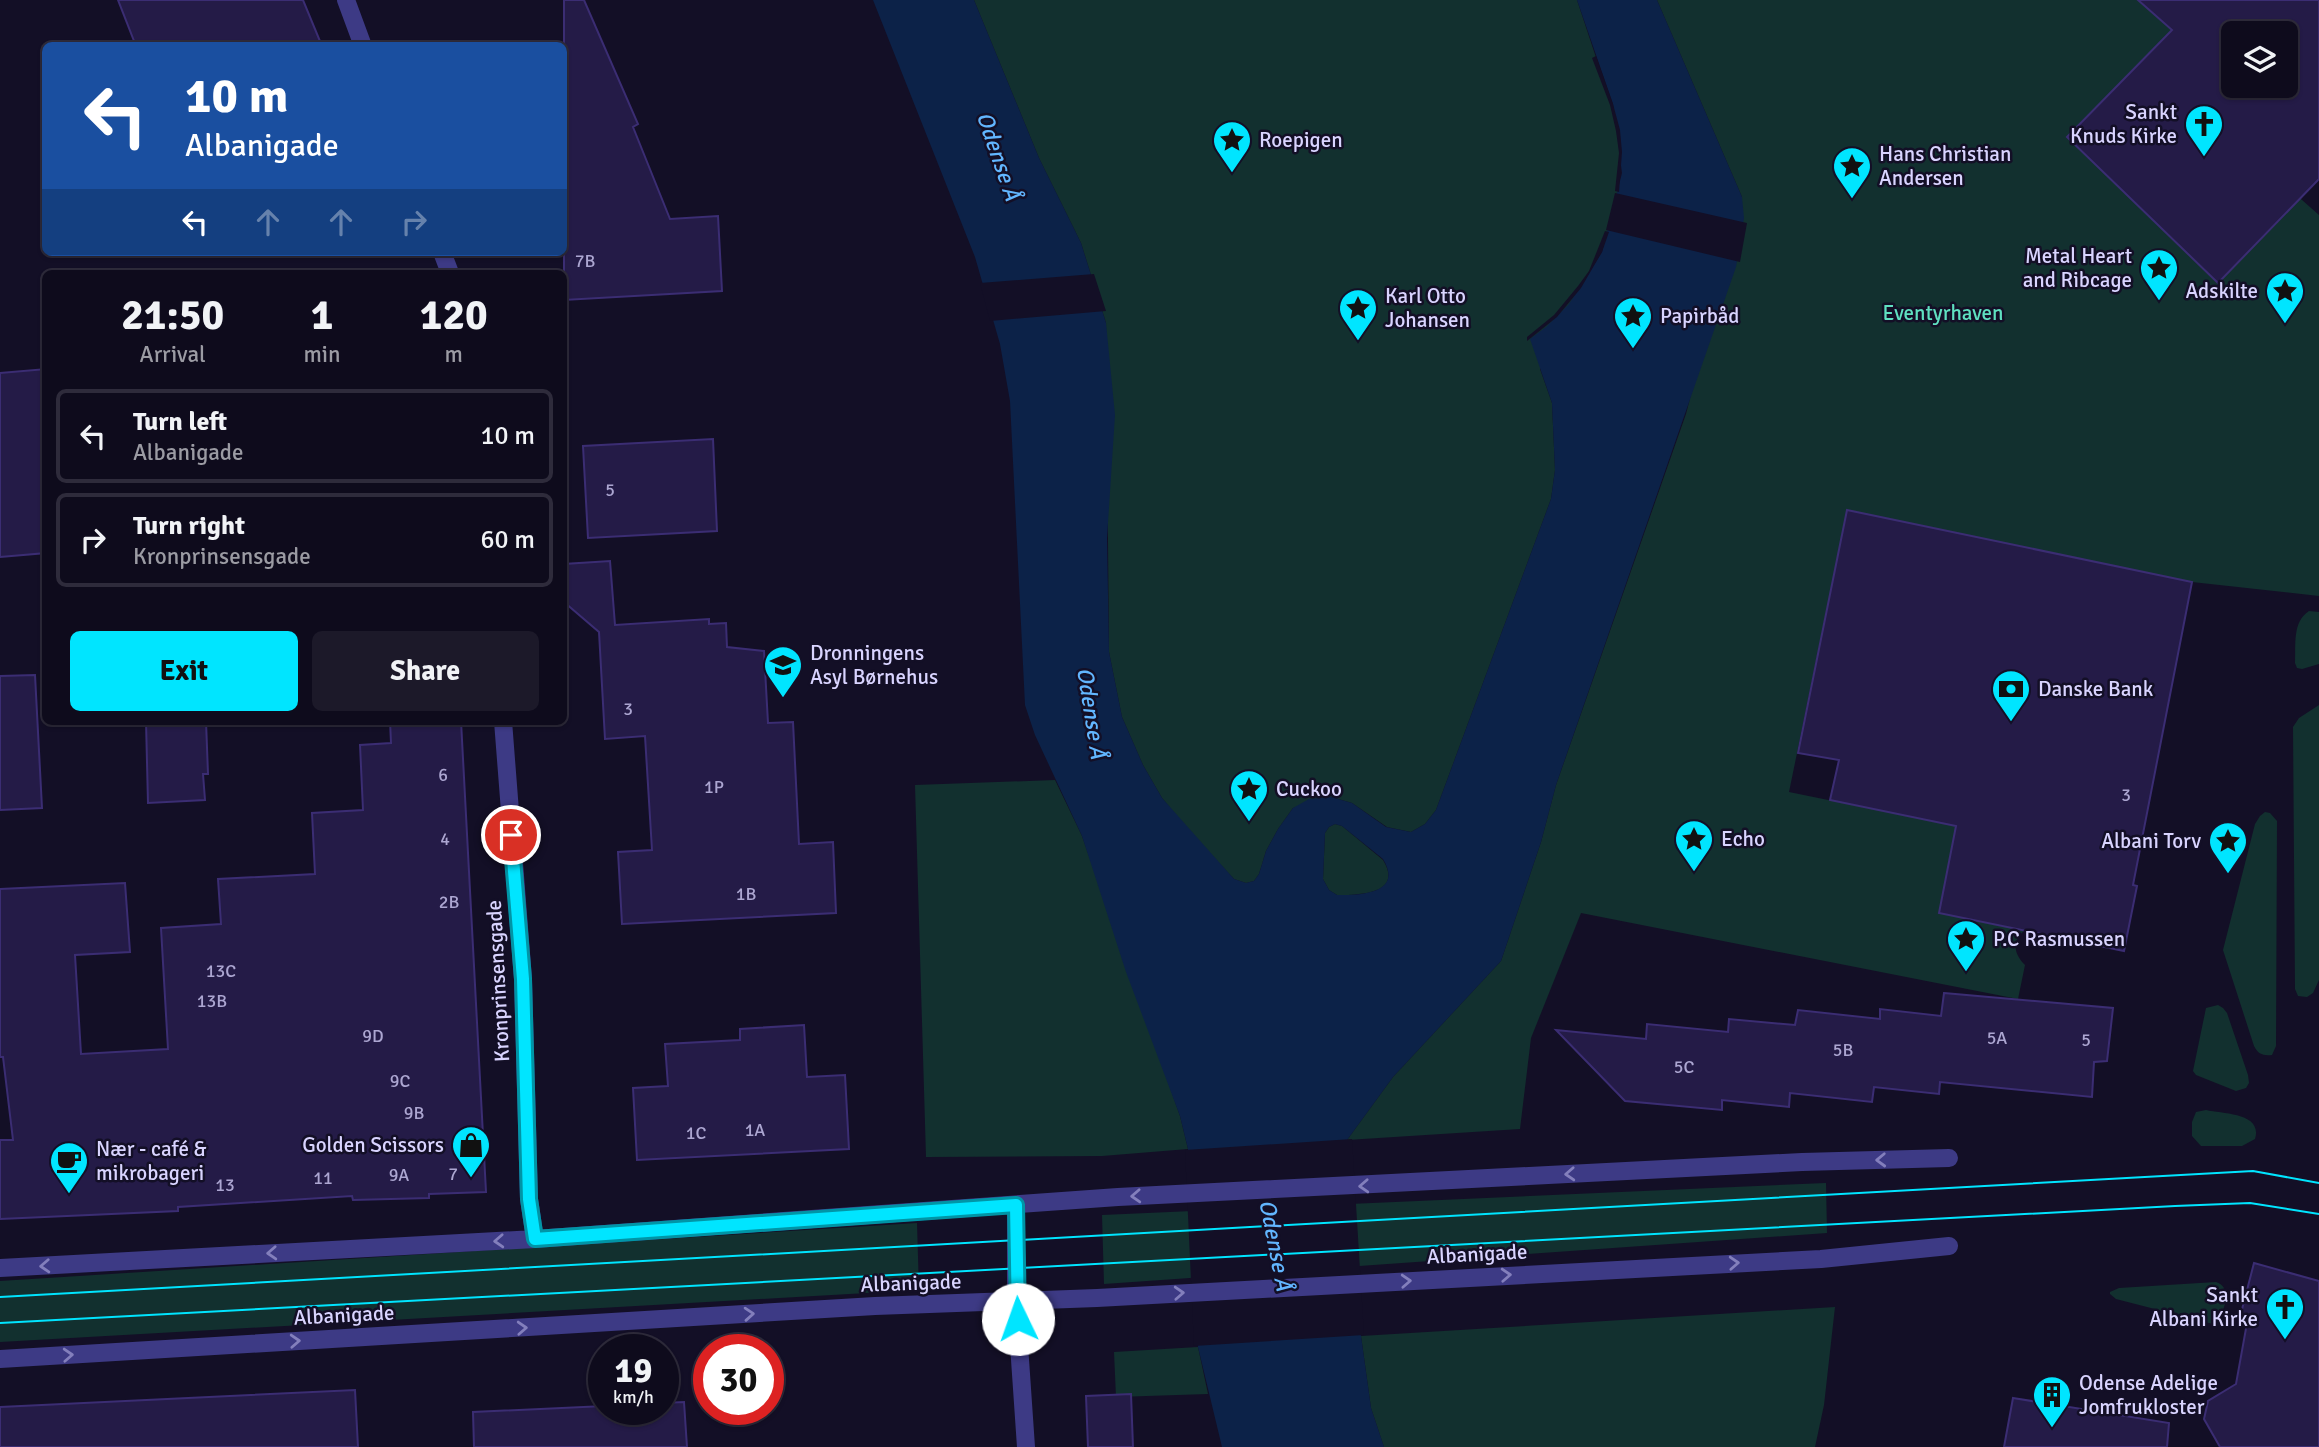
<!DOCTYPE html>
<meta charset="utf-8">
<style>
:root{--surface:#0e0b1c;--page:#1c1929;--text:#f1f3f6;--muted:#9b9ba3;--line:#2e2b3b;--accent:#00e5ff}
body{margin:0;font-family:Signika,sans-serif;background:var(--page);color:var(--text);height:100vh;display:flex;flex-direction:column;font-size:26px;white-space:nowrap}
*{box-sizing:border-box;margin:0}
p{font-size:23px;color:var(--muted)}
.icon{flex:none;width:38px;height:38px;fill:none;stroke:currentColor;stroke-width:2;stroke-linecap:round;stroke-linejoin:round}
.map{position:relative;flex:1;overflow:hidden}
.details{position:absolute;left:42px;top:270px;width:525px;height:455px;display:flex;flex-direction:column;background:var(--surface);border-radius:10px;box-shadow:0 2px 5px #0004,0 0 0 2px var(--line)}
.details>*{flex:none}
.guide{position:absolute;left:42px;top:42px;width:525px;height:214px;border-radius:10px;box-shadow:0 2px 5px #0004,0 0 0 2px var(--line);background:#1a4fa0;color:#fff;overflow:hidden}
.fabs{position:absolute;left:2221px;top:21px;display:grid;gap:14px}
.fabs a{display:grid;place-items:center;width:77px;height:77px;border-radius:10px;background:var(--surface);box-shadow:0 2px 5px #0004,0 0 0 2px var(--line);font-size:35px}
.speed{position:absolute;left:588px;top:1334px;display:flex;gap:14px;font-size:35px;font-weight:700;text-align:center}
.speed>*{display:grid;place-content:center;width:91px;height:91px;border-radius:50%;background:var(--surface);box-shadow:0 2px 5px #0004,0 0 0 2px var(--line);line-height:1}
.speed small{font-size:18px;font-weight:400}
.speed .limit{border:10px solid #d22;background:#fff;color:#111}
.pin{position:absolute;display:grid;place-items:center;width:60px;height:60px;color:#fff;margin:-30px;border:4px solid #fff;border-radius:50%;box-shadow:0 2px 7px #0007}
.me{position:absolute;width:77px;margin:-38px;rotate:357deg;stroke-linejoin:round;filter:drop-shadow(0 0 5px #0008)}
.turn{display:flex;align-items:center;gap:24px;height:147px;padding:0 28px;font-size:32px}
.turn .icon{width:91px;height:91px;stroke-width:2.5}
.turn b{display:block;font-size:49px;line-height:60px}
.lanes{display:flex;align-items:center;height:66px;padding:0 28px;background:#0003;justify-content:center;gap:35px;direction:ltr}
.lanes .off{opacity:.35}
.eta{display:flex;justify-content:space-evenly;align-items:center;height:119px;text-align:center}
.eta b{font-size:42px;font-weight:700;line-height:49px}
.action{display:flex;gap:14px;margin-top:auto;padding:14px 28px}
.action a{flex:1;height:80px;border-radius:10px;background:var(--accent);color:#111;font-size:28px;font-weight:700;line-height:80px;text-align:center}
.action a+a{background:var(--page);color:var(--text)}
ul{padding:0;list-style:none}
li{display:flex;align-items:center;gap:21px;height:94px;margin:0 14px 10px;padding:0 14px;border:4px solid var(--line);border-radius:10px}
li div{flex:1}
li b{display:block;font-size:26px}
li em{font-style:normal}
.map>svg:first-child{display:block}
.green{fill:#12302f}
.water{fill:#0c2248;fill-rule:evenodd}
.pier{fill:#130f26}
.building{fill:#241b47;stroke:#3b2d73;stroke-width:2;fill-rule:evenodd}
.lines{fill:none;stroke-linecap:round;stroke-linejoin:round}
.minor{stroke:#3d3a85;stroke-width:18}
.tram{stroke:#00e5ff;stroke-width:2}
.oneway{stroke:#837fbc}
.route-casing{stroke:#0095a6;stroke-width:18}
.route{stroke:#00e5ff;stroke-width:12}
.labels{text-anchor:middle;stroke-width:5;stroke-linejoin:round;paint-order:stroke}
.number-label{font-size:18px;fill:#aca6d1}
.poi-label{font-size:21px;fill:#d9d4ff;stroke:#130f26;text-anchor:start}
.park-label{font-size:21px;fill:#5fe0c0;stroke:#130f26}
.street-label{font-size:21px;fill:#d9d4ff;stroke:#130f26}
.water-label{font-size:23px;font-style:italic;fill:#62b6ff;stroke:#130f26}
</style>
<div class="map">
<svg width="2319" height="1447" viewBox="0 0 2319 1447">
<rect width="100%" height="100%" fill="#130f26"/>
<!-- green -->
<path class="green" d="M 974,0 L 1577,0 L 1620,130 L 1619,192 L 1609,232 L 1540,369 L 1552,403 L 1555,470 L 1551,499 L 1436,810 L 1425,824 L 1411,832 L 1387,827 L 1352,803 L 1331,797 L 1293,808 L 1278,829 L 1266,851 L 1259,874 L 1254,881 L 1246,883 L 1234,879 L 1190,832 L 1162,798 L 1143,765 L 1122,717 L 1109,652 L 1106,323 L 1081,243 L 1039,158 Z
M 1657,0 L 2138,0 L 2180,38 L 2167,52 L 2158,44 L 2068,138 L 2218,283 L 2227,274 L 2220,267 L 2261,225 L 2269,231 L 2277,223 L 2270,216 L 2293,192 L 2319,215 L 2319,596 L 2192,582 L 1847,510 L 1789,792 L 1965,828 L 1951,850 L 1939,913 L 2005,927 L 2021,914 L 2025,930 C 2012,941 2013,953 2025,965 L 2018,999 L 1581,913 L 1531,1038 L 1520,1129 L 1347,1140 L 1393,1077 L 1501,961 L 1541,842 L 1556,785 L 1686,414 L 1742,197 Z
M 2309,611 L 2319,612 L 2319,664 L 2302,669 L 2297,668 L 2295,663 C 2296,645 2292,622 2309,611 Z
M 2319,705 L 2319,980 L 2313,993 L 2307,997 L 2298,996 L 2295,989 L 2293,727 L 2299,718 Z
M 1055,780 L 1082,836 L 1180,1116 L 1188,1149 L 1102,1156 L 926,1157 L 915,785 Z
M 2265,812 L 2270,813 L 2277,821 L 2276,1046 L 2272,1055 C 2263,1056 2258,1054 2254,1046 L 2223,950 L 2255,824 L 2260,816 Z
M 1335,824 L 1342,826 L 1383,860 C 1404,894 1359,895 1337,895 L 1329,890 L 1323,879 L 1325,833 L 1329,827 Z
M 2218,1005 L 2223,1008 L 2227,1013 L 2248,1075 L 2249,1083 L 2246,1088 L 2236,1091 L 2196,1075 L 2193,1071 L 2206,1008 Z
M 2206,1110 C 2224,1114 2263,1113 2255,1139 L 2242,1146 L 2201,1146 L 2192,1136 L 2192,1122 L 2196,1112 Z
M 1826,1183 L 1827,1233 L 1104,1284 L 1102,1215 Z
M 917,1223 L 919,1290 L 0,1342 L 0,1281 Z
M 2216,1282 C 2234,1287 2224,1316 2213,1324 L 2116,1299 L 2110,1294 L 2110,1292 L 2119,1288 Z
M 1835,1307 L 1824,1405 L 1815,1447 L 1384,1447 L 1371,1408 L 1361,1336 Z
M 1198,1347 L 1208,1394 L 1116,1397 L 1114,1352 Z"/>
<!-- water -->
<path class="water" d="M 873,0 L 974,0 L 1039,158 L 1081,243 L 1106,323 L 1115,415 L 1107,538 L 1109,652 L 1122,717 L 1143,765 L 1162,798 L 1234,879 L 1246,883 L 1254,881 L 1259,874 L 1266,851 L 1278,829 L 1293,808 L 1309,799 L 1331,797 L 1352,803 L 1386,827 L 1411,832 L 1425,824 L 1436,810 L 1551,499 L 1555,470 L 1552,403 L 1530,339 L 1546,327 L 1569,304 L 1602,252 L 1622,173 L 1613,104 L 1577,0 L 1657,0 L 1742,197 L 1744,218 L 1736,267 L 1556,785 L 1541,842 L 1501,961 L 1393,1077 L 1347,1140 L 1361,1336 L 1371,1408 L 1384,1447 L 1222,1447 L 1198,1347 L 1188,1149 L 1180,1116 L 1126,972 L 1082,836 L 1035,735 L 1025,705 L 1010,401 L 1000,344 L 975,257 ZM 1335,824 L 1342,826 L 1383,859 C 1404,894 1359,895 1337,895 L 1329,890 L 1323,879 L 1325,833 L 1329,827 Z"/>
<!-- pier -->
<path class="pier" d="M 1596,56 L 1613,104 L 1620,130 L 1622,152 L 1619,192 L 1615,191 L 1619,153 L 1616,131 L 1610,105 L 1592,58 Z
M 1615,193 L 1747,223 L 1740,262 L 1606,230 Z
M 1605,231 L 1609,232 L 1602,252 L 1581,288 L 1557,317 L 1527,341 L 1527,337 L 1554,315 L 1578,286 L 1589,271 Z
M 1094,274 L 1106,311 L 990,321 L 980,283 Z
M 1352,1139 L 1364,1335 L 1194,1346 L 1185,1150 Z"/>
<!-- building -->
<path class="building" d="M 118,0 L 303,0 L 322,46 L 136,46 Z
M 564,0 L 584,0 L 638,124 L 633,127 L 670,219 L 718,216 L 722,291 L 564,300 Z
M 2138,0 L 2319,0 L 2319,179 L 2218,283 L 2067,137 L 2172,30 ZM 2233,33 L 2286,33 L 2286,86 L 2233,86 Z
M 46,369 L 46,553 L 0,557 L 0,373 Z
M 713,439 L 717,531 L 588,538 L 583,446 Z
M 1847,510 L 2192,582 L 2133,885 L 2137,886 L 2124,951 L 1939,913 L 1956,826 L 1830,800 L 1839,760 L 1798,753 Z
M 610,561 L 615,625 L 709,619 L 709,624 L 726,623 L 727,647 L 764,651 L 768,723 L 793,722 L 799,844 L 833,842 L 836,913 L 622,924 L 618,852 L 652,850 L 645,736 L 605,739 L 599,632 L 564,602 L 564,564 Z
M 35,675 L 42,808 L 0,810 L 0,676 Z
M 146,721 L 206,721 L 208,774 L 203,774 L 205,800 L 148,803 Z
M 390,721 L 461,721 L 486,1192 L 429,1194 L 429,1198 L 353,1200 L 352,1196 L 178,1207 L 178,1211 L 0,1219 L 0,1140 L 13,1140 L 3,1057 L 0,1057 L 0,889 L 125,883 L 130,952 L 75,955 L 81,1054 L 168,1049 L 161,928 L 221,924 L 218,879 L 315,874 L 312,813 L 363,810 L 360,745 L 391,743 Z
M 1944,993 L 2113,1008 L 2107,1061 L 2094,1062 L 2092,1097 L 1940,1082 L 1939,1094 L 1874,1087 L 1872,1102 L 1790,1093 L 1789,1107 L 1722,1100 L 1722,1110 L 1625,1101 L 1556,1030 L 1646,1039 L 1647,1024 L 1728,1032 L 1729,1019 L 1795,1025 L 1798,1010 L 1880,1019 L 1880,1009 L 1941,1016 Z
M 804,1025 L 807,1077 L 845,1075 L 849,1149 L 637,1160 L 633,1088 L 668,1086 L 665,1044 L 740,1040 L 740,1029 Z
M 2254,1263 L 2319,1281 L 2319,1447 L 2220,1447 L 2204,1419 L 2208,1401 L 2236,1384 L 2247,1323 L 2239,1321 Z
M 355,1390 L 358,1447 L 0,1447 L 0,1407 Z
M 1131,1394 L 1133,1447 L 1088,1447 L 1086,1396 Z
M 2013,1398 L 2169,1423 L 2167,1447 L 2004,1447 Z
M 684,1402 L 687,1447 L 474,1447 L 473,1412 L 604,1406 L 604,1409 L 663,1409 L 663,1403 Z"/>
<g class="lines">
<!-- minor -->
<path class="minor" d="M 346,0 L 363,46
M 442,252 L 450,273
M 503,721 L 523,979 L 529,1199 L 535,1239
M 1016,1205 L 1016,1301 L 1026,1447
M 0,1268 L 535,1239 L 1118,1197 L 1802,1162 L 1949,1158
M 0,1359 L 875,1306 L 1097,1298 L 1821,1259 L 1949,1246"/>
<!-- tram -->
<path class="tram" d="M 0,1297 L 2253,1171 L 2319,1183
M 0,1323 L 2175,1206 L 2250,1203 L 2319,1214"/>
</g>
<!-- one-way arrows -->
<defs><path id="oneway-chevron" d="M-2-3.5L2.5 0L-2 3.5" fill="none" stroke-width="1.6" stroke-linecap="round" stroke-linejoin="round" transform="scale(1.75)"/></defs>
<g class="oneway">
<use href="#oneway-chevron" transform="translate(1881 1160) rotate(178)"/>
<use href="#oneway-chevron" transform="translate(1570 1174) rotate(177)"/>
<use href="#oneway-chevron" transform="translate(1364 1186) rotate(177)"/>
<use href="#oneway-chevron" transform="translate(1136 1196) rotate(177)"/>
<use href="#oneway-chevron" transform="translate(499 1241) rotate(177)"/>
<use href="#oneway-chevron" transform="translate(272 1253) rotate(177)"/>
<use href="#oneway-chevron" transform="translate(1734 1263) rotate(-3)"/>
<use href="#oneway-chevron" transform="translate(45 1266) rotate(177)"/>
<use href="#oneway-chevron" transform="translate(1506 1275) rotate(-3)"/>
<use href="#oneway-chevron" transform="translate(1406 1281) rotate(-3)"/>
<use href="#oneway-chevron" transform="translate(1179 1293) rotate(-3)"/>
<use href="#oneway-chevron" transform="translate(749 1314) rotate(-4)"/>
<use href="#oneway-chevron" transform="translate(522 1328) rotate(-3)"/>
<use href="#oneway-chevron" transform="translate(295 1341) rotate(-3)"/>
<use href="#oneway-chevron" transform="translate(68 1355) rotate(-3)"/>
</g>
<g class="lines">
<defs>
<path id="route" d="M 511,835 L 523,979 L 529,1199 L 535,1239 L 1016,1205 L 1018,1319"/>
</defs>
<!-- route casing -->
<use href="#route" class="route-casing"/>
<!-- route -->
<use href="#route" class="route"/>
</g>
<!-- icons -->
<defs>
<symbol id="church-pin" viewBox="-11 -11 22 30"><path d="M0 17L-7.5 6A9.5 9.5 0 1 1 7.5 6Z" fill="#00e5ff" stroke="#130f26"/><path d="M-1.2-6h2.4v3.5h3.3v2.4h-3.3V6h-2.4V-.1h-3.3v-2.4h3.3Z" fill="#111"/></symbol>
<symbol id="sight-pin" viewBox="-11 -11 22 30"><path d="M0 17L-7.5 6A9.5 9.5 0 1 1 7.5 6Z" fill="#00e5ff" stroke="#130f26"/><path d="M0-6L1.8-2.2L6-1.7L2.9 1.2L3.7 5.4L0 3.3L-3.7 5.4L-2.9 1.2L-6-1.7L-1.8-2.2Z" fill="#111"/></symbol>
<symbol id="school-pin" viewBox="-11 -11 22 30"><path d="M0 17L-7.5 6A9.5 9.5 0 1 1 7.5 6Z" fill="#00e5ff" stroke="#130f26"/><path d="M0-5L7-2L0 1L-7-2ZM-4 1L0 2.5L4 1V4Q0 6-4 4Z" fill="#111"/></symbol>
<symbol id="bank-pin" viewBox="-11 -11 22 30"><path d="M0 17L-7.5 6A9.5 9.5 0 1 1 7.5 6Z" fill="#00e5ff" stroke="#130f26"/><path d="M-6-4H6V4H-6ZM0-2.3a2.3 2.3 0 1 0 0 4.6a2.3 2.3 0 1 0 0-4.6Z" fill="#111"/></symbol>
<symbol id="shop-pin" viewBox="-11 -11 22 30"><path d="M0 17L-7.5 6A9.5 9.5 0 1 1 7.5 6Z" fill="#00e5ff" stroke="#130f26"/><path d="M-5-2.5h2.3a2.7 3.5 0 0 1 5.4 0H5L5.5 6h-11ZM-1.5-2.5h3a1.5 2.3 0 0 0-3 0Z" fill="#111"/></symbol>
<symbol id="cafe-pin" viewBox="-11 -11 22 30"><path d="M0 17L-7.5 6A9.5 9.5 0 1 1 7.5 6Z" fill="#00e5ff" stroke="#130f26"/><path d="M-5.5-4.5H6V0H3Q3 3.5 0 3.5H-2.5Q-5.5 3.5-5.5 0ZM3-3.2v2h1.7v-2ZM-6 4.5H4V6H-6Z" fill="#111"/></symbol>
<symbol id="building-pin" viewBox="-11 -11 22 30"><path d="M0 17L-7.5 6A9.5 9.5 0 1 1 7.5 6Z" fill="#00e5ff" stroke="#130f26"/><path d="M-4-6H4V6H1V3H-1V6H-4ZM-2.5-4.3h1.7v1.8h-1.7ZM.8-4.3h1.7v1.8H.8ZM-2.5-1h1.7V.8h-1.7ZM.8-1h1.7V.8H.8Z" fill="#111"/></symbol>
</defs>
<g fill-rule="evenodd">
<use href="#church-pin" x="2182" y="102" width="44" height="60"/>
<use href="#sight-pin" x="1210" y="118" width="44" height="60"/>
<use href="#sight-pin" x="1830" y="144" width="44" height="60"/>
<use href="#sight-pin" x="2137" y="246" width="44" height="60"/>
<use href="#sight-pin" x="2263" y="269" width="44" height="60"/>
<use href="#sight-pin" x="1336" y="286" width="44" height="60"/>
<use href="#sight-pin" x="1611" y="294" width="44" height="60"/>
<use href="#school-pin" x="761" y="643" width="44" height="60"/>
<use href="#bank-pin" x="1989" y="667" width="44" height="60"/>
<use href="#sight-pin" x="1227" y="767" width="44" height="60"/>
<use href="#sight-pin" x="1672" y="817" width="44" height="60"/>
<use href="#sight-pin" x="2206" y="819" width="44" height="60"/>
<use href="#sight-pin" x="1944" y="917" width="44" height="60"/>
<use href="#shop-pin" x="449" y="1123" width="44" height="60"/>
<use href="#cafe-pin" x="47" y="1139" width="44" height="60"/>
<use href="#church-pin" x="2263" y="1285" width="44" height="60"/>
<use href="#building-pin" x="2030" y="1373" width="44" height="60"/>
</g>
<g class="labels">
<!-- number labels -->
<g class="number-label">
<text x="585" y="267">7B</text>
<text x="610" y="496">5</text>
<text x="628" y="715">3</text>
<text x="443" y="781">6</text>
<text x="714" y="793">1P</text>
<text x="2126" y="801">3</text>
<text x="445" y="845">4</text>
<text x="746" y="900">1B</text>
<text x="449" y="908">2B</text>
<text x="221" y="977">13C</text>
<text x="212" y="1007">13B</text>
<text x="373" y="1042">9D</text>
<text x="1997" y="1044">5A</text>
<text x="2086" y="1046">5</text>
<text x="1843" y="1056">5B</text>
<text x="1684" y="1073">5C</text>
<text x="400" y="1087">9C</text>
<text x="414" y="1119">9B</text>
<text x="755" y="1136">1A</text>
<text x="696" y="1139">1C</text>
<text x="453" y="1180">7</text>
<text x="399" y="1181">9A</text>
<text x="323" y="1184">11</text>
<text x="225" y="1191">13</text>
</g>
<!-- poi labels -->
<g class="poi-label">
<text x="2177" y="119" text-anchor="end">Sankt<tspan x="2177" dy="24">Knuds Kirke</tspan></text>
<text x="1259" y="147">Roepigen</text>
<text x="1879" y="161">Hans Christian<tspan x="1879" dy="24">Andersen</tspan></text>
<text x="2132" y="263" text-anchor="end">Metal Heart<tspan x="2132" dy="24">and Ribcage</tspan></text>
<text x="2258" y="298" text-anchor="end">Adskilte</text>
<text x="1385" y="303">Karl Otto<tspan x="1385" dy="24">Johansen</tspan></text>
<text x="1660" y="323">Papirbåd</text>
<text x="810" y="660">Dronningens<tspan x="810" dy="24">Asyl Børnehus</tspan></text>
<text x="2038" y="696">Danske Bank</text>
<text x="1276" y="796">Cuckoo</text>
<text x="1721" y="846">Echo</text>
<text x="2201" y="848" text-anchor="end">Albani Torv</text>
<text x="1993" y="946">P.C Rasmussen</text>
<text x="444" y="1152" text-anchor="end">Golden Scissors</text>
<text x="96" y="1156">Nær - café &amp;<tspan x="96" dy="24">mikrobageri</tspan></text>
<text x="2258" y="1302" text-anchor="end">Sankt<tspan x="2258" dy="24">Albani Kirke</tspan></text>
<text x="2079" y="1390">Odense Adelige<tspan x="2079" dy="24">Jomfrukloster</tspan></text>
</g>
<!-- park labels -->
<g class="park-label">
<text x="1943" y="320">Eventyrhaven</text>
</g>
<!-- street labels -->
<g class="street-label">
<text transform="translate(498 981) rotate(-93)" y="7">Kronprinsensgade</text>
<text transform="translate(1477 1254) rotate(-3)" y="7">Albanigade</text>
<text transform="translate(911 1283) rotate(-2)" y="7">Albanigade</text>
<text transform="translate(344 1315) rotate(-3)" y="7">Albanigade</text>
</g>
<!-- water labels -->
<g class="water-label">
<text transform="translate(999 156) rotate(71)" y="8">Odense Å</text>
<text transform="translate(1092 713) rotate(81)" y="8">Odense Å</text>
<text transform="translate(1276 1245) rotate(79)" y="8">Odense Å</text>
</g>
</g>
</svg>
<div class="fabs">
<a><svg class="icon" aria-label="layers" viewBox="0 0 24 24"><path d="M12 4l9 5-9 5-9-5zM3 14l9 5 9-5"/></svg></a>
</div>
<div class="speed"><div>19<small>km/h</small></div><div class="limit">30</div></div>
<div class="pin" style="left:511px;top:835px;background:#d93025"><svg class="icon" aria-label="arrive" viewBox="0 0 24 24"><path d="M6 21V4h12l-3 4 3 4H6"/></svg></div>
<svg class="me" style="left:1018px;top:1319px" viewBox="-20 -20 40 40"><circle r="19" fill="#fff"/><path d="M0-13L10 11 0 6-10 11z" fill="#00e5ff"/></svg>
<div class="guide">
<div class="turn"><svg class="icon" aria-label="left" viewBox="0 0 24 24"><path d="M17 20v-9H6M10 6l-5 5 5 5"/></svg><div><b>10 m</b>Albanigade</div></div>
<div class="lanes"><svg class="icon" aria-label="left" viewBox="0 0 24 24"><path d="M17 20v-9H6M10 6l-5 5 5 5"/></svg><svg class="icon off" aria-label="ahead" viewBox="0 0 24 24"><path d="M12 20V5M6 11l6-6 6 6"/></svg><svg class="icon off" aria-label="ahead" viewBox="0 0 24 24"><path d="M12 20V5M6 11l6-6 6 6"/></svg><svg class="icon off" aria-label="right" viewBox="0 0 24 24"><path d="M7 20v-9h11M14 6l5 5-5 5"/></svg></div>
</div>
<section class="details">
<div class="eta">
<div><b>21:50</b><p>Arrival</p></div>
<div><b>1</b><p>min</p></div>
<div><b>120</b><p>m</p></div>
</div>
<ul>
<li><svg class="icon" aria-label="left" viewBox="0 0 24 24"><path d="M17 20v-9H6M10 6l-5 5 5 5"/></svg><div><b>Turn left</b><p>Albanigade</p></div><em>10 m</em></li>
<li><svg class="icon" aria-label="right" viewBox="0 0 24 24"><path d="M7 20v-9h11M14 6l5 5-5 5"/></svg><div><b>Turn right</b><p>Kronprinsensgade</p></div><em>60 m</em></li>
</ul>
<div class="action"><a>Exit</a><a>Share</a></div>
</section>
</div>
